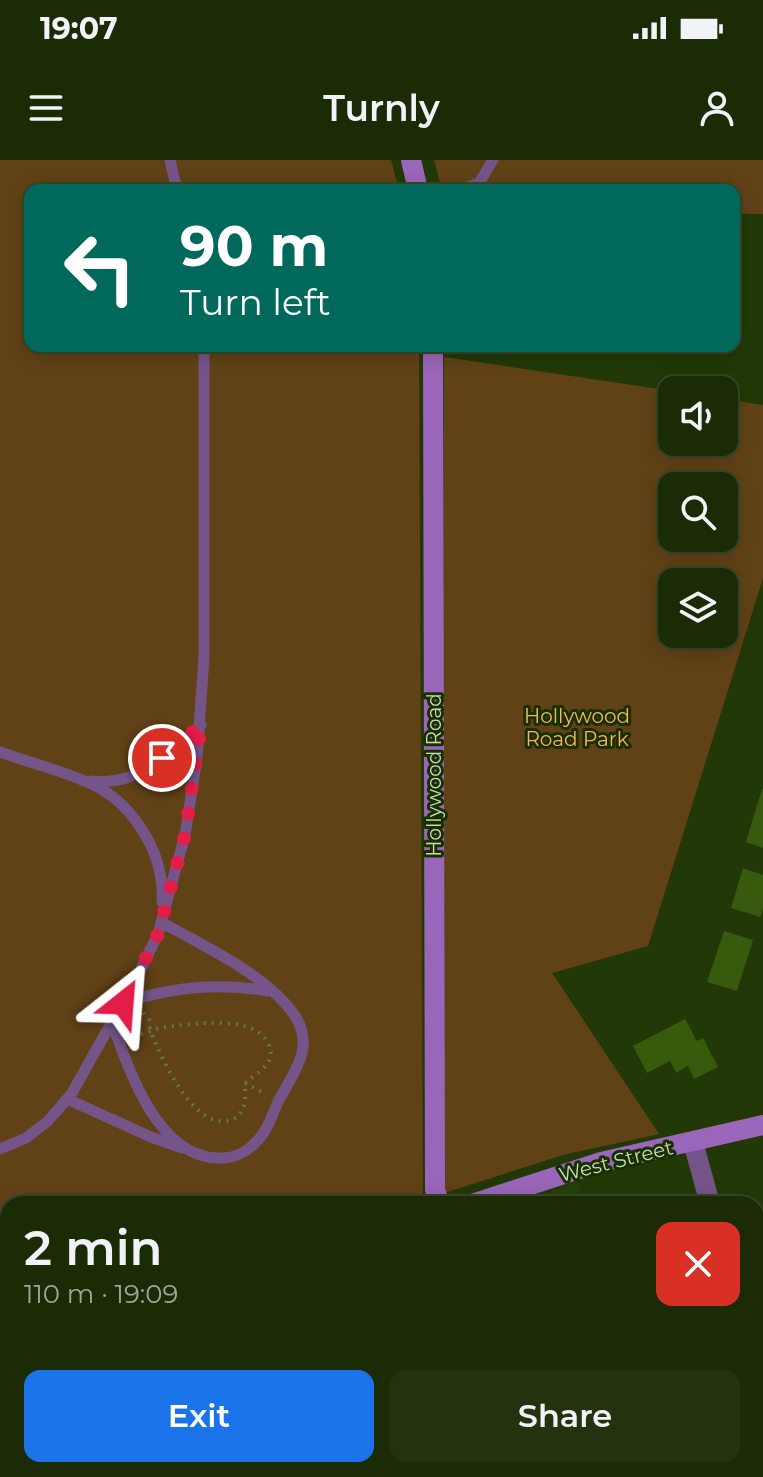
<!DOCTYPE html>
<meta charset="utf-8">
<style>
:root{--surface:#1a2b05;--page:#23330f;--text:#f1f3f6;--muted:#9fa79a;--line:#384727;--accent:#1a73e8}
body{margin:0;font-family:Montserrat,sans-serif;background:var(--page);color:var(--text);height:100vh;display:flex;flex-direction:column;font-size:30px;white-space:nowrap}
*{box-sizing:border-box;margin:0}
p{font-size:26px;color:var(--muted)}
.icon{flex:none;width:44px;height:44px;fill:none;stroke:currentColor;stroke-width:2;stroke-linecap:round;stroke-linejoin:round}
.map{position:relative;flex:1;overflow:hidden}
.panel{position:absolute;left:0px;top:1036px;width:764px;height:282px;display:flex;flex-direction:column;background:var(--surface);border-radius:24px 24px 0 0;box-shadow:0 4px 20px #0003,0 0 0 2px var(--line)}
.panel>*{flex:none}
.top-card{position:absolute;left:24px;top:24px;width:716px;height:168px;border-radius:16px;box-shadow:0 4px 20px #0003,0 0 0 2px var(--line);background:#00695c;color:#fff;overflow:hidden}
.buttons{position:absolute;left:658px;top:216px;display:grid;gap:16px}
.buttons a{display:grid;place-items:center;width:80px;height:80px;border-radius:16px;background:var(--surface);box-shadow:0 4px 20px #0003,0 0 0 2px var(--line);font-size:40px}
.pin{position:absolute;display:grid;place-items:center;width:68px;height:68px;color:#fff;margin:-34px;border:4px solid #fff;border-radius:50%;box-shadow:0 2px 8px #0007}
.me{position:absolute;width:88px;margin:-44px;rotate:28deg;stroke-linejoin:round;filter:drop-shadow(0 0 6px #0008)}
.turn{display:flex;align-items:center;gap:28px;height:168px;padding:0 24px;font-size:36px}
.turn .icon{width:104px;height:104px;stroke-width:2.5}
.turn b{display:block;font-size:56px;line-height:68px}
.round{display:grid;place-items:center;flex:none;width:84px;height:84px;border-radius:16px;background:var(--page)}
.headline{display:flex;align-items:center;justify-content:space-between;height:136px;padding:0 24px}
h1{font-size:48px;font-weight:600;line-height:60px}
.primary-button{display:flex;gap:16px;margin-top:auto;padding:16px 24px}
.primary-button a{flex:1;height:92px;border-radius:16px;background:var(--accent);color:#fff;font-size:32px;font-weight:600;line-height:92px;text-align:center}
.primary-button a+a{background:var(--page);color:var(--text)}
.status{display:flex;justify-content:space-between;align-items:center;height:56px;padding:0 40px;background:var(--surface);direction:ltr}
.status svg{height:22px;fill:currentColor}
header{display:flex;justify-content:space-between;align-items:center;height:104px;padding:0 24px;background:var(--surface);font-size:36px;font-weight:600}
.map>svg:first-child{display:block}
.built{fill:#264107}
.green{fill:#614217;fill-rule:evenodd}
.building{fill:#375a0d}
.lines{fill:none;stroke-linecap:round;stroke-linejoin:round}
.path{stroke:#62784c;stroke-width:4;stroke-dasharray:2 6;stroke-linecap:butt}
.lane{stroke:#755589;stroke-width:11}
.street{stroke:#755589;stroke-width:20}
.secondary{stroke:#9a66b9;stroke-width:20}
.route{stroke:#e11d48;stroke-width:14;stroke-dasharray:0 25.2}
.labels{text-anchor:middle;stroke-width:6;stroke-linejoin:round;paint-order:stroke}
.park-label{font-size:20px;fill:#f8b459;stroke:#182f00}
.street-label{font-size:20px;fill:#c7dab9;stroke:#182f00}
</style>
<div class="status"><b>19:07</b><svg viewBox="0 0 49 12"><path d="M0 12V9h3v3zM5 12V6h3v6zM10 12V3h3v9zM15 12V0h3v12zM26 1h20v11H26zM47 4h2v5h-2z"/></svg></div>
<header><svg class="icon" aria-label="menu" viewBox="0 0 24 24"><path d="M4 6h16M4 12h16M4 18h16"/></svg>Turnly<svg class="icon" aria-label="person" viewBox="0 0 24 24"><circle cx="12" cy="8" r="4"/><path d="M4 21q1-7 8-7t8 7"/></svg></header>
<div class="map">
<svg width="763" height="1317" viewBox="0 0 763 1317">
<rect width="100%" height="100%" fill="#223907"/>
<!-- built -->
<path class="built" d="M 577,1022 L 587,1044 L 515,1044 Z
M 8,1226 L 8,1310 L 701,1310 L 704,1317 L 0,1317 L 0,1229 Z"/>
<!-- green -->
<path class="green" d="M 0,0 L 391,0 L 399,30 L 30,30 L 30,186 L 419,186 L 423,1042 L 417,1044 L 8,1044 L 8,1194 L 0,1197 Z
M 434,0 L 763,0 L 763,54 L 734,54 L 734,30 L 442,30 Z
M 444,197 L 672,231 L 672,282 L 724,282 L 724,239 L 763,245 L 763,418 L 648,786 L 552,813 L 659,974 L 563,995 L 441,1034 ZM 672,326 L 724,326 L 724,378 L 672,378 ZM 672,422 L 724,422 L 724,474 L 672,474 Z
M 395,1310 L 575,1310 L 577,1317 L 398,1317 Z"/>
<!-- building -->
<path class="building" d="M 762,629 L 763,629 L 763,688 L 746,682 Z
M 743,708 L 763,715 L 763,748 L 760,757 L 731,748 Z
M 724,771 L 753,780 L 737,831 L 707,822 Z
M 685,859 L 697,881 L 703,878 L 718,907 L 694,919 L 688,906 L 676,913 L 670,901 L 647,913 L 633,886 Z
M 756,1304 L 761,1314 L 754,1317 L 733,1317 L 730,1310 L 756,1310 Z
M 113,1310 L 312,1310 L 314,1317 L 95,1317 Z"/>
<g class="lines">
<!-- path -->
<path class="path" d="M 143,853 L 149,860 L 150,870
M 133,873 C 142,876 150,870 159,868 C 186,865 252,852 268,883 C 278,903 258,912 245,923 L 245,944 L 239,956 C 198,983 162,899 150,870
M 245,923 L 264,933"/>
<!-- lane -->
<path class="lane" d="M 170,0 L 177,30
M 460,30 L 479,23 L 493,0
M 0,592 C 27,602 56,609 82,620 C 130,637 165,691 162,742
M 92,621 C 137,627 170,593 201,565
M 123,843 C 171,827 217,822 267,831
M 112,862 C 128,908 157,997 218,998 C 232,999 246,993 256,982 C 268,971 272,954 279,940 C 294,912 315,887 295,856 C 268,815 203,786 161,762
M 67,939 L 151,977 L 182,988
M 0,989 L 26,978 L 48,961 L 72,933 L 138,815 L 158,774 L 185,675 L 197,598 L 204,497 L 204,186"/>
<!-- street -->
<path class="street" d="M 693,982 L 710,1044
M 756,1153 L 763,1169"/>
<!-- secondary -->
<path class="secondary" d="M 411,0 L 418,30
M 433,186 L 435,1030 L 440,1044
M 472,1044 L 601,1002 L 763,965
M 0,1219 L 8,1216"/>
</g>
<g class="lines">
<!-- route -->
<path class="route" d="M 123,843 L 158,774 L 185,675 L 201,565 L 162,598"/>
</g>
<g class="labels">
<!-- park labels -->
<g class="park-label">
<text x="577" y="563">Hollywood<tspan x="577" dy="23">Road Park</tspan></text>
</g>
<!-- street labels -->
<g class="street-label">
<text transform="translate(434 615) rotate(-90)" y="7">Hollywood Road</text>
<text transform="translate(616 1001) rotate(-14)" y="7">West Street</text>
</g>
</g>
</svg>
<div class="buttons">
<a><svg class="icon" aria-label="sound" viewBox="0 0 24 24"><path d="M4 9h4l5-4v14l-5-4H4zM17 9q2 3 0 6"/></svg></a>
<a><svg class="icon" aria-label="search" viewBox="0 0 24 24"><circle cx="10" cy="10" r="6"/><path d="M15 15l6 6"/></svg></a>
<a><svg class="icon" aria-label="layers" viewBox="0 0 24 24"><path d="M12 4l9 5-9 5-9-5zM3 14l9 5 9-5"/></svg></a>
</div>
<div class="pin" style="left:162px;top:598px;background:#d93025"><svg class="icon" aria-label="arrive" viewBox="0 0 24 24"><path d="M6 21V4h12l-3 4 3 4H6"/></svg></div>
<svg class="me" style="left:123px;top:843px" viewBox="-20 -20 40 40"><path d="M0-17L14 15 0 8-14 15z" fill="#e11d48" stroke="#fff" stroke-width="4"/></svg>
<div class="top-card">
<div class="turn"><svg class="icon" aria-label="left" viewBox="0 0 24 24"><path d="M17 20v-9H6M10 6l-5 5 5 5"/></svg><div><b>90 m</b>Turn left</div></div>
</div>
<section class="panel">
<div class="headline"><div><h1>2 min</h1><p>110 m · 19:09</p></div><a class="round" style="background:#d93025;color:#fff"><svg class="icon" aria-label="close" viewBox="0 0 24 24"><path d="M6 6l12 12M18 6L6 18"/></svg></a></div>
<div class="primary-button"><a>Exit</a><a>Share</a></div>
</section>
</div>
